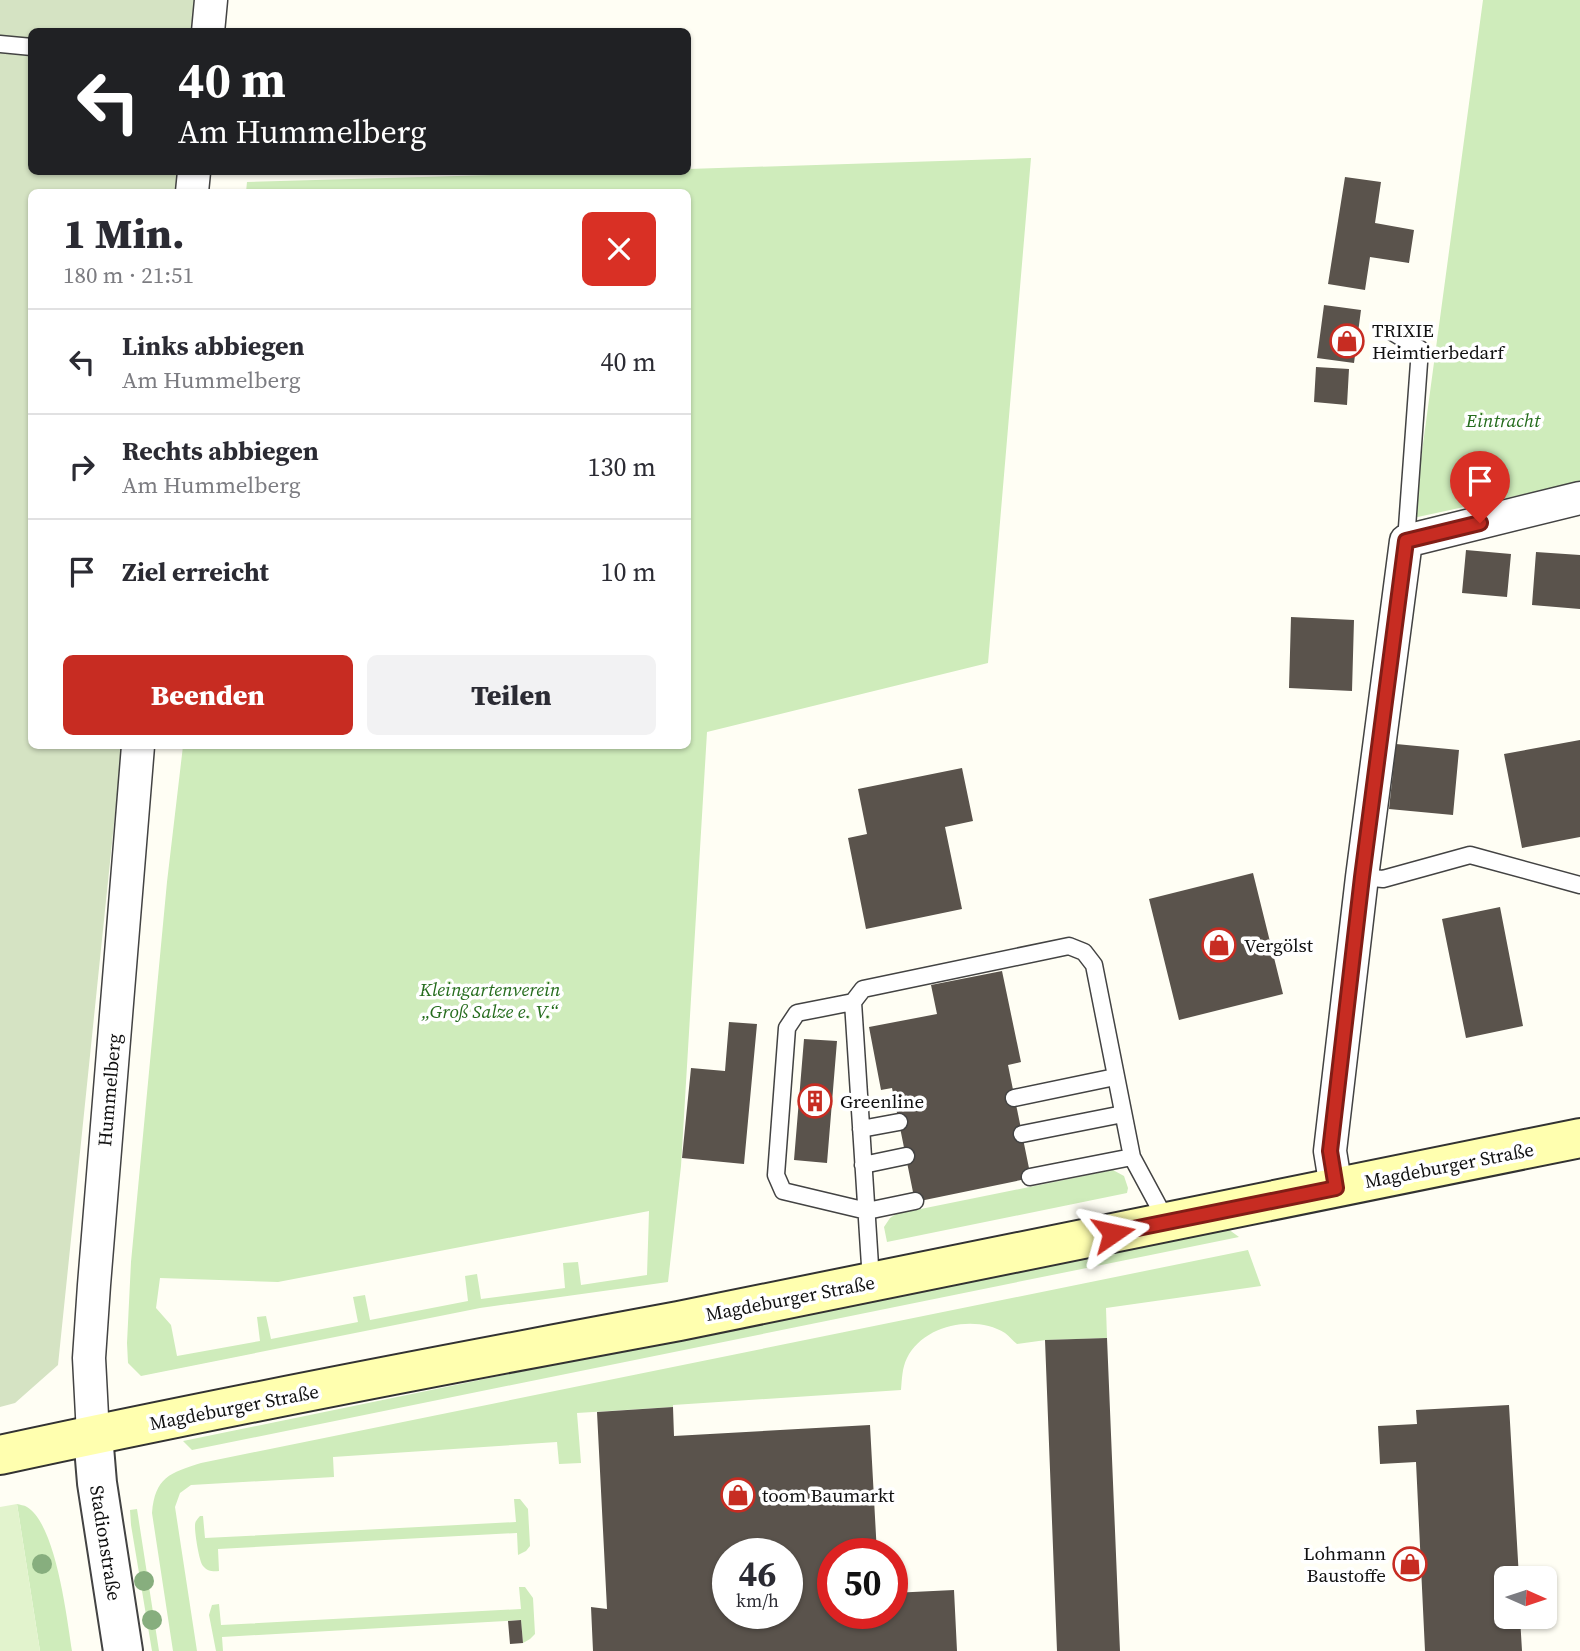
<!DOCTYPE html>
<html lang="de">
<meta charset="utf-8">
<style>
:root{--surface:#fff;--page:#f2f2f3;--text:#2b2b33;--muted:#7c7c81;--line:#e1e1e2;--accent:#c72c22}
body{margin:0;font-family:"Source Serif 4",serif;background:var(--page);color:var(--text);height:100vh;display:flex;flex-direction:column;font-size:26px;white-space:nowrap}
*{box-sizing:border-box;margin:0}
p{font-size:23px;color:var(--muted)}
.icon{flex:none;width:38px;height:38px;fill:none;stroke:currentColor;stroke-width:2;stroke-linecap:round;stroke-linejoin:round}
.map{position:relative;flex:1;overflow:hidden}
.sheet{position:absolute;left:28px;top:189px;width:663px;height:560px;display:flex;flex-direction:column;background:var(--surface);border-radius:10px;box-shadow:0 2px 5px #0004}
.sheet>*{flex:none}
.guide{position:absolute;left:28px;top:28px;width:663px;height:147px;border-radius:10px;box-shadow:0 2px 5px #0004;background:#202124;color:#fff;overflow:hidden}
.needle{width:46px;rotate:93deg}
.tools{position:absolute;left:1494px;top:1566px;display:grid;gap:14px}
.tools a{display:grid;place-items:center;width:63px;height:63px;border-radius:10px;background:var(--surface);box-shadow:0 2px 5px #0004;font-size:35px}
.speed{position:absolute;left:712px;top:1538px;display:flex;gap:14px;font-size:35px;font-weight:700;text-align:center}
.speed>*{display:grid;place-content:center;width:91px;height:91px;border-radius:50%;background:var(--surface);box-shadow:0 2px 5px #0004;line-height:1}
.speed small{font-size:18px;font-weight:400}
.speed .limit{border:10px solid #d22;background:#fff;color:#111}
.pin{position:absolute;display:grid;place-items:center;width:60px;height:60px;color:#fff;margin:-72px -30px;border-radius:50% 50% 50% 0;rotate:-45deg;box-shadow:0 0 7px #0007}
.pin .icon{rotate:45deg}
.me{position:absolute;width:77px;margin:-38px;rotate:79deg;stroke-linejoin:round;filter:drop-shadow(0 0 5px #0008)}
.turn{display:flex;align-items:center;gap:24px;height:147px;padding:0 35px;font-size:32px}
.turn .icon{width:91px;height:91px;stroke-width:2.5}
.turn b{display:block;font-size:49px;line-height:60px}
.round{display:grid;place-items:center;flex:none;width:74px;height:74px;border-radius:10px;background:var(--page)}
.summary{display:flex;align-items:center;justify-content:space-between;height:119px;padding:0 35px}
h1{font-size:42px;font-weight:800;line-height:52px}
.button{display:flex;gap:14px;margin-top:auto;padding:14px 35px}
.button a{flex:1;height:80px;border-radius:10px;background:var(--accent);color:#fff;font-size:28px;font-weight:800;line-height:80px;text-align:center}
.button a+a{background:var(--page);color:var(--text)}
ul{padding:0;list-style:none}
li{display:flex;align-items:center;gap:21px;height:105px;padding:0 35px;border-top:2px solid var(--line)}
li div{flex:1}
li b{display:block;font-size:26px}
li em{font-style:normal}
.map>svg:first-child{display:block}
.green{fill:#cfecbb;fill-rule:evenodd}
.cemetery{fill:#d5e3c3}
.pitch{fill:#e2f3cd}
.building{fill:#5a534c;fill-rule:evenodd}
.lines{fill:none;stroke-linecap:round;stroke-linejoin:round}
.service-casing{stroke:#434343;stroke-width:19}
.minor-casing{stroke:#434343;stroke-width:35}
.tertiary-casing{stroke:#434343;stroke-width:42}
.secondary-casing{stroke:#323232;stroke-width:42}
.service{stroke:#fff;stroke-width:16}
.minor{stroke:#fff;stroke-width:32}
.tertiary{stroke:#fff;stroke-width:38}
.secondary{stroke:#ffffaf;stroke-width:38}
.tree{fill:#87ae7e}
.route-casing{stroke:#811d16;stroke-width:18}
.route{stroke:#c72c22;stroke-width:12}
.labels{text-anchor:middle;stroke-width:7;stroke-linejoin:round;paint-order:stroke}
.poi-label{font-size:19px;fill:#101010;stroke:#fff;text-anchor:start}
.park-label{font-size:19px;font-style:italic;fill:#256c1d;stroke:#fff}
.street-label{font-size:19px;fill:#101010;stroke:#fff}
</style>
<div class="map">
<svg width="1580" height="1651" viewBox="0 0 1580 1651">
<rect width="100%" height="100%" fill="#fffef4"/>
<!-- green -->
<path class="green" d="M 1483,0 L 1580,0 L 1580,482 L 1413,518 Z
M 1031,158 L 988,663 L 707,732 L 681,1166 L 668,1282 L 480,1308 L 141,1376 L 128,1363 L 127,1343 L 131,1262 L 167,882 L 183,746 L 688,746 L 688,192 L 246,192 L 247,182 L 594,172 L 688,172 L 688,169 ZM 649,1211 L 647,1275 L 581,1285 L 578,1262 L 563,1263 L 565,1288 L 481,1299 L 477,1274 L 465,1276 L 468,1301 L 370,1320 L 365,1295 L 353,1297 L 358,1322 L 271,1339 L 266,1316 L 257,1317 L 260,1341 L 177,1356 L 171,1325 L 156,1308 L 160,1278 L 278,1282 Z
M 1113,1170 L 1124,1176 L 1128,1188 L 1127,1193 L 887,1242 L 884,1227 L 890,1218 L 896,1214 Z
M 1220,1228 L 1228,1229 L 1239,1237 L 192,1450 L 183,1441 Z
M 1248,1250 L 1261,1286 L 1106,1308 L 1107,1338 L 1046,1340 L 1017,1344 C 1013,1341 1009,1336 1005,1333 C 975,1314 923,1325 907,1358 C 902,1368 902,1379 901,1390 L 673,1405 L 673,1407 L 577,1413 L 581,1463 L 559,1464 L 557,1442 L 333,1457 L 334,1477 L 191,1485 L 180,1493 L 175,1507 L 197,1651 L 173,1651 L 152,1513 C 155,1477 170,1473 201,1463 Z
M 514,1499 L 520,1499 L 528,1509 L 530,1546 L 526,1551 L 518,1555 L 517,1533 L 218,1549 L 219,1571 C 213,1572 207,1571 203,1566 C 199,1561 195,1534 195,1527 C 195,1521 196,1521 200,1516 L 203,1516 L 205,1538 L 516,1522 Z
M 17,1504 C 20,1505 24,1505 27,1507 C 56,1524 67,1619 72,1651 L 40,1651 Z
M 137,1509 L 159,1651 L 152,1651 L 131,1525 L 130,1510 Z
M 519,1587 L 525,1587 L 533,1598 L 535,1634 L 530,1639 L 523,1643 L 521,1620 L 222,1637 L 223,1651 L 216,1651 L 209,1615 L 212,1605 L 219,1604 L 221,1625 L 521,1609 Z"/>
<!-- cemetery -->
<path class="cemetery" d="M 0,0 L 198,0 L 195,31 L 32,32 L 32,172 L 180,172 L 178,192 L 32,192 L 32,746 L 122,746 L 58,1365 L 15,1403 L 0,1407 Z"/>
<!-- pitch -->
<path class="pitch" d="M 17,1504 L 40,1651 L 0,1651 L 0,1507 Z"/>
<!-- building -->
<path class="building" d="M 1345,177 L 1381,182 L 1375,223 L 1414,230 L 1409,263 L 1370,257 L 1365,290 L 1328,284 Z
M 1324,305 L 1361,310 L 1354,363 L 1317,358 Z
M 1316,367 L 1349,369 L 1347,405 L 1314,402 Z
M 1466,550 L 1511,554 L 1507,597 L 1462,593 Z
M 1536,552 L 1580,555 L 1580,609 L 1532,605 Z
M 1291,617 L 1354,620 L 1352,691 L 1289,688 Z
M 1580,740 L 1580,837 L 1522,848 L 1504,754 Z
M 1396,744 L 1459,750 L 1453,815 L 1389,809 Z
M 962,768 L 973,821 L 945,827 L 962,909 L 866,929 L 848,838 L 867,834 L 858,789 Z
M 1253,873 L 1283,994 L 1179,1020 L 1149,899 Z
M 1500,907 L 1523,1026 L 1466,1038 L 1442,919 Z
M 1002,971 L 1021,1062 L 1008,1065 L 1031,1178 L 915,1202 L 892,1088 L 881,1090 L 869,1027 L 937,1014 L 931,985 Z
M 729,1022 L 757,1024 L 744,1164 L 682,1158 L 691,1068 L 725,1071 Z
M 804,1039 L 837,1041 L 827,1163 L 794,1160 Z
M 1107,1338 L 1120,1651 L 1057,1651 L 1045,1340 Z
M 1509,1405 L 1519,1578 L 1507,1578 L 1507,1617 L 1520,1617 L 1522,1651 L 1425,1651 L 1416,1462 L 1380,1464 L 1378,1426 L 1417,1424 L 1416,1410 Z
M 673,1407 L 674,1436 L 870,1425 L 877,1554 L 833,1554 L 833,1614 L 892,1614 L 892,1593 L 954,1590 L 957,1651 L 593,1651 L 591,1607 L 607,1609 L 597,1412 ZM 728,1554 L 788,1554 L 788,1614 L 728,1614 Z
M 521,1620 L 523,1643 L 510,1644 L 508,1621 Z"/>
<g class="lines">
<defs>
<path id="service" d="M 0,44 L 32,47
M 1392,332 L 1420,349 L 1406,541
M 1362,877 L 1383,879 L 1470,855 L 1580,885
M 853,1002 L 797,1013 L 787,1028 L 776,1175 L 783,1191 L 867,1211 L 915,1201
M 1014,1098 L 1115,1077
M 861,1129 L 899,1122
M 1022,1134 L 1123,1114
M 863,1165 L 906,1156
M 1030,1177 L 1132,1157
M 871,1281 L 853,1002 L 863,989 L 1069,946 L 1084,952 L 1094,965 L 1132,1157 L 1167,1222"/>
<path id="minor" d="M 208,32 L 211,0
M 192,192 L 194,172
M 1336,1188 L 1330,1151 L 1362,877 L 1406,541 L 1580,498
M 93,1435 L 89,1358 L 94,1285 L 138,746"/>
<path id="tertiary" d="M 93,1435 L 97,1483 L 123,1651"/>
<path id="secondary" d="M 0,1455 C 225,1406 452,1363 679,1321 L 1580,1138"/>
</defs>
<!-- service casing -->
<use href="#service" class="service-casing"/>
<!-- minor casing -->
<use href="#minor" class="minor-casing"/>
<!-- tertiary casing -->
<use href="#tertiary" class="tertiary-casing"/>
<!-- secondary casing -->
<use href="#secondary" class="secondary-casing"/>
<!-- service -->
<use href="#service" class="service"/>
<!-- minor -->
<use href="#minor" class="minor"/>
<!-- tertiary -->
<use href="#tertiary" class="tertiary"/>
<!-- secondary -->
<use href="#secondary" class="secondary"/>
</g>
<!-- trees -->
<g class="tree">
<circle cx="42" cy="1564" r="10"/>
<circle cx="144" cy="1581" r="10"/>
<circle cx="152" cy="1620" r="10"/>
</g>
<g class="lines">
<defs>
<path id="route" d="M 1113,1233 L 1336,1188 L 1330,1151 L 1362,877 L 1406,541 L 1480,523"/>
</defs>
<!-- route casing -->
<use href="#route" class="route-casing"/>
<!-- route -->
<use href="#route" class="route"/>
</g>
<!-- icons -->
<defs>
<symbol id="shop-ring" viewBox="-11 -11 22 22"><circle r="9.5" fill="#fff" stroke="#c72c22" stroke-width="1.5"/><path d="M-5-2.5h2.3a2.7 3.5 0 0 1 5.4 0H5L5.5 6h-11ZM-1.5-2.5h3a1.5 2.3 0 0 0-3 0Z" fill="#c72c22"/></symbol>
<symbol id="building-ring" viewBox="-11 -11 22 22"><circle r="9.5" fill="#fff" stroke="#c72c22" stroke-width="1.5"/><path d="M-4-6H4V6H1V3H-1V6H-4ZM-2.5-4.3h1.7v1.8h-1.7ZM.8-4.3h1.7v1.8H.8ZM-2.5-1h1.7V.8h-1.7ZM.8-1h1.7V.8H.8Z" fill="#c72c22"/></symbol>
</defs>
<g fill-rule="evenodd">
<use href="#shop-ring" x="1328" y="322" width="38" height="38"/>
<use href="#shop-ring" x="1200" y="926" width="38" height="38"/>
<use href="#building-ring" x="796" y="1082" width="38" height="38"/>
<use href="#shop-ring" x="719" y="1476" width="38" height="38"/>
<use href="#shop-ring" x="1391" y="1545" width="38" height="38"/>
</g>
<g class="labels">
<!-- poi labels -->
<g class="poi-label">
<text x="1372" y="337">TRIXIE<tspan x="1372" dy="22">Heimtierbedarf</tspan></text>
<text x="1244" y="952">Vergölst</text>
<text x="840" y="1108">Greenline</text>
<text x="762" y="1502">toom Baumarkt</text>
<text x="1386" y="1560" text-anchor="end">Lohmann<tspan x="1386" dy="22">Baustoffe</tspan></text>
</g>
<!-- park labels -->
<g class="park-label">
<text x="1503" y="427">Eintracht</text>
<text x="490" y="996">Kleingartenverein<tspan x="490" dy="22">„Groß Salze e. V.“</tspan></text>
</g>
<!-- street labels -->
<g class="street-label">
<text transform="translate(109 1090) rotate(-85)" y="7">Hummelberg</text>
<text transform="translate(1449 1165) rotate(-11)" y="7">Magdeburger Straße</text>
<text transform="translate(790 1298) rotate(-11)" y="7">Magdeburger Straße</text>
<text transform="translate(234 1407) rotate(-11)" y="7">Magdeburger Straße</text>
<text transform="translate(106 1543) rotate(81)" y="7">Stadionstraße</text>
</g>
</g>
</svg>
<div class="tools">
<a><svg class="needle" viewBox="-14 -14 28 28"><path d="M0-13l5 13h-10z" fill="#e53935"/><path d="M0 13l5-13h-10z" fill="#7c7c81"/></svg></a>
</div>
<div class="speed"><div>46<small>km/h</small></div><div class="limit">50</div></div>
<div class="pin" style="left:1480px;top:523px;background:#d93025"><svg class="icon" aria-label="arrive" viewBox="0 0 24 24"><path d="M6 21V4h12l-3 4 3 4H6"/></svg></div>
<svg class="me" style="left:1113px;top:1233px" viewBox="-20 -20 40 40"><path d="M0-17L14 15 0 8-14 15z" fill="#c72c22" stroke="#fff" stroke-width="4"/></svg>
<div class="guide">
<div class="turn"><svg class="icon" aria-label="left" viewBox="0 0 24 24"><path d="M17 20v-9H6M10 6l-5 5 5 5"/></svg><div><b>40 m</b>Am Hummelberg</div></div>
</div>
<section class="sheet">
<div class="summary"><div><h1>1 Min.</h1><p>180 m · 21:51</p></div><a class="round" style="background:#d93025;color:#fff"><svg class="icon" aria-label="close" viewBox="0 0 24 24"><path d="M6 6l12 12M18 6L6 18"/></svg></a></div>
<ul>
<li><svg class="icon" aria-label="left" viewBox="0 0 24 24"><path d="M17 20v-9H6M10 6l-5 5 5 5"/></svg><div><b>Links abbiegen</b><p>Am Hummelberg</p></div><em>40 m</em></li>
<li><svg class="icon" aria-label="right" viewBox="0 0 24 24"><path d="M7 20v-9h11M14 6l5 5-5 5"/></svg><div><b>Rechts abbiegen</b><p>Am Hummelberg</p></div><em>130 m</em></li>
<li><svg class="icon" aria-label="arrive" viewBox="0 0 24 24"><path d="M6 21V4h12l-3 4 3 4H6"/></svg><div><b>Ziel erreicht</b></div><em>10 m</em></li>
</ul>
<div class="button"><a>Beenden</a><a>Teilen</a></div>
</section>
</div>
